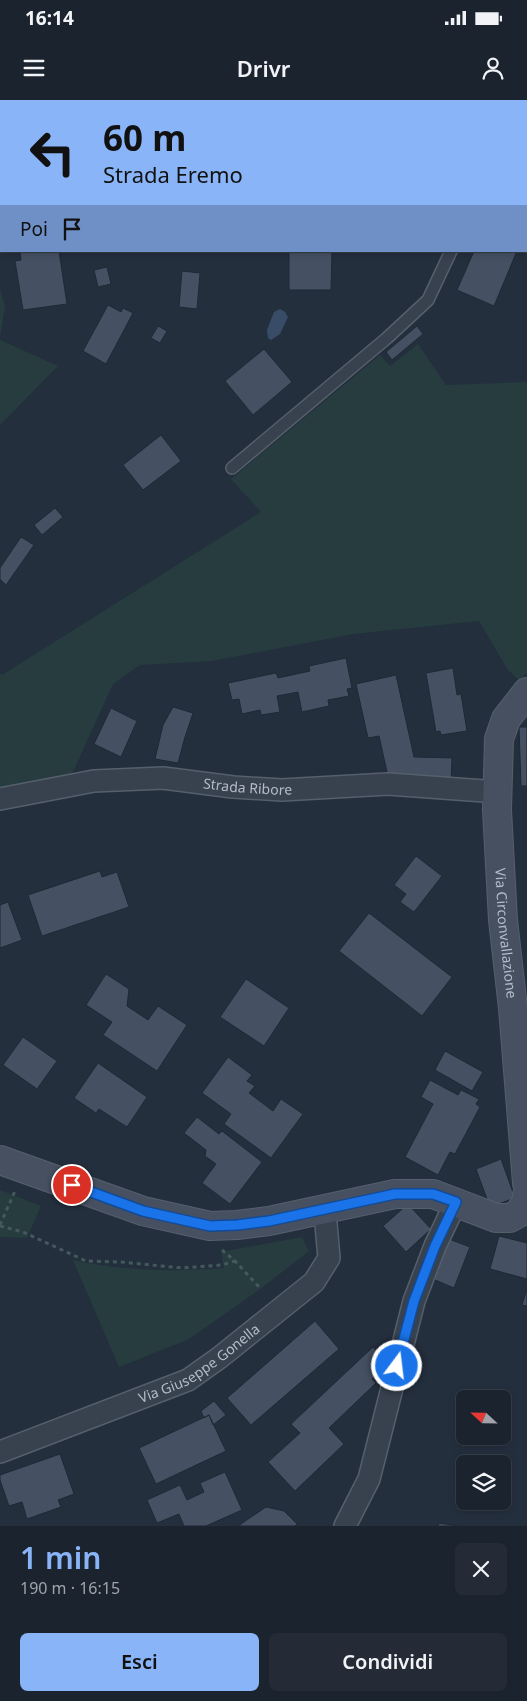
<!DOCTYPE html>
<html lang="it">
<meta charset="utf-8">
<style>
:root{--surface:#1b232e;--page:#242b36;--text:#f1f3f6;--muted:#a0a4aa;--line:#39404a;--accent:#8ab4f8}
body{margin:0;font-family:"Noto Sans",sans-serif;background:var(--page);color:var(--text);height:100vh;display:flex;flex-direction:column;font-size:19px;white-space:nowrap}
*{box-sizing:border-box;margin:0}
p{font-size:16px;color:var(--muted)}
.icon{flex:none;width:28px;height:28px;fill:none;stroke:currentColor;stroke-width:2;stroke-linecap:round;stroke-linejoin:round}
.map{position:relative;height:1426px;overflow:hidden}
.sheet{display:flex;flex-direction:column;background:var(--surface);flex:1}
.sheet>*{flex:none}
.top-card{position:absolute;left:0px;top:0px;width:528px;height:152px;box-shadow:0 2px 8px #0003,0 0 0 1px var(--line);background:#8ab4f8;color:#111;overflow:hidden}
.needle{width:32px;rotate:292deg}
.fabs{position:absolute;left:456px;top:1290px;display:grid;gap:10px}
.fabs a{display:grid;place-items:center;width:55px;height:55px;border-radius:8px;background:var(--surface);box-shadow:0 2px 8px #0003,0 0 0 1px var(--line);font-size:25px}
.pin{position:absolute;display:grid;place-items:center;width:42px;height:42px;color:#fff;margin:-21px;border:2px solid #fff;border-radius:50%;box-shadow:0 1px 5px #0007}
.me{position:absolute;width:55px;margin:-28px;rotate:15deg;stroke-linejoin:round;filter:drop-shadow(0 0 4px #0008)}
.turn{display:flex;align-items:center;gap:18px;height:105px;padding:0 20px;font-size:22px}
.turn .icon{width:65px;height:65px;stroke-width:2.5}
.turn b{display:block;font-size:35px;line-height:42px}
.then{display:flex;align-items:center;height:48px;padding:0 20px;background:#0003;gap:10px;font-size:19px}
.round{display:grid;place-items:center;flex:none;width:52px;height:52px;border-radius:8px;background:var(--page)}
.headline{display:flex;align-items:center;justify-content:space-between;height:85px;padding:0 20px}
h1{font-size:30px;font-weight:600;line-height:38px;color:var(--accent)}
.action{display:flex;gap:10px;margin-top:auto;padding:10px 20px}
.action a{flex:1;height:58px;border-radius:8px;background:var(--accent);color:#111;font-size:20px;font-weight:600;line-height:58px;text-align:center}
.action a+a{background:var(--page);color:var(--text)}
.status{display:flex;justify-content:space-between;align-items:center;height:35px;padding:0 25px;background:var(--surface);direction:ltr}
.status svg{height:14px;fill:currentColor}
header{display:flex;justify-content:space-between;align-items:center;height:65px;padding:0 20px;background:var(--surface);font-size:22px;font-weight:600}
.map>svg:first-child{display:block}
.green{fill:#263c3f}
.water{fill:#394c67}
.building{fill:#455162;stroke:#1f2835}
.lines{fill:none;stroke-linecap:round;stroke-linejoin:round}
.lane-casing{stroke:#565f6c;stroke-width:14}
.street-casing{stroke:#565f6c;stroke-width:24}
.secondary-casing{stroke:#565f6c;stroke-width:30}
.path{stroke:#44595c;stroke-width:3;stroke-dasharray:4 4;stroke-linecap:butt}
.lane{stroke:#38414e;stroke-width:11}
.street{stroke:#38414e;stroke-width:21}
.secondary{stroke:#465061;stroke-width:28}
.route-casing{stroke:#114b97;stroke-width:12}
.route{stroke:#1a73e8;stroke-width:9}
.labels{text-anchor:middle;stroke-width:4;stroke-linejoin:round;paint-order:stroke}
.street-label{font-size:14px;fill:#b4bcc9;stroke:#1d2633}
</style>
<div class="status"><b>16:14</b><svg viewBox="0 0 49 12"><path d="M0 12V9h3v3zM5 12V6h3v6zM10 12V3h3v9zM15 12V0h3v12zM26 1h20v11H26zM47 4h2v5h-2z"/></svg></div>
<header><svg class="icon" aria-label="menu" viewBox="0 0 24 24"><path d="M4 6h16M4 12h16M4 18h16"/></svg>Drivr<svg class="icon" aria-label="person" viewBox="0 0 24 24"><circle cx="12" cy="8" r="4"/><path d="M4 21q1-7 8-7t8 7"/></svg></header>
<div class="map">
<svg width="527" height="1426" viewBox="0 0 527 1426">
<rect width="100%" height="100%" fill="#242f3e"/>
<!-- green -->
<path class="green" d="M 0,190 L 5,206 L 0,238 Z
M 0,240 L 58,266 L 0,325 Z
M 418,244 L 446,285 L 527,282 L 527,573 L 519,580 L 508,570 L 479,521 L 353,534 L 212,561 L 140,565 L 113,584 L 72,674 L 0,688 L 0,574 L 2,575 L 261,412 L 231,379 L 380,255 L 390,266 Z
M 0,1090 L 41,1106 L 27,1138 L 0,1137 Z
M 302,1137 L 309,1151 L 263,1187 L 189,1239 L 119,1267 L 73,1160 C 123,1171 174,1172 224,1168 L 221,1152 Z"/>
<!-- water -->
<path class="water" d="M 280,209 L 285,212 L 288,217 L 280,234 L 271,240 L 268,238 L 267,230 L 274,212 Z"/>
<!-- building -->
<path class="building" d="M 526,98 L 527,99 L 526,131 Z
M 20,151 L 59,151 L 67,204 L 23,210 L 15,161 L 21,160 Z
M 289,151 L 332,151 L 331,190 L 289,190 Z
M 474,151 L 517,151 L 494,206 L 457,190 Z
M 107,167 L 111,184 L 98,187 L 94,170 Z
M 182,171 L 200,173 L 197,209 L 179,207 Z
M 108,205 L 121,212 L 123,208 L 133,213 L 106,264 L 83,251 Z
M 158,226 L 167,231 L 160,243 L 151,238 Z
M 417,226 L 423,234 L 392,260 L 386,252 Z
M 264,249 L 292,282 L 253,315 L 225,281 Z
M 161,335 L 181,361 L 143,390 L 123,365 Z
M 55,408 L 63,417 L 42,435 L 34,425 Z
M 21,437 L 34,445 L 6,485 L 0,479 L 0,468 Z
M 346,558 L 352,588 L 347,589 L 349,596 L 328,600 L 329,606 L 302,612 L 298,592 L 277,596 L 280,612 L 261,615 L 260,610 L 242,614 L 239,599 L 232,600 L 228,583 L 276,573 L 278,578 L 310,571 L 309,566 Z
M 453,568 L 457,595 L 461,594 L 467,631 L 441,635 L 440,631 L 436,632 L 426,573 Z
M 396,575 L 414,657 L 452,658 L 451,682 L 389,681 L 379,636 L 368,638 L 356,584 Z
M 173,607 L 193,613 L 185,637 L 178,663 L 155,659 L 163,625 Z
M 111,608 L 137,621 L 121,657 L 94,644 Z
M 519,627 L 527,627 L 527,686 L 521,686 Z
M 416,756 L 442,776 L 414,812 L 400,802 L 406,794 L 394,785 Z
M 100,771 L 102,777 L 117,772 L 129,807 L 42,836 L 28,795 Z
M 8,802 L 22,840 L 0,848 L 0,805 Z
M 369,813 L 452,877 L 422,916 L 339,851 Z
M 106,874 L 129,889 L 127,906 L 148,920 L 158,906 L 187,925 L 157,971 L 103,935 L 112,922 L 86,905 Z
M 246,879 L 289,908 L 264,946 L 220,917 Z
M 23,937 L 57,961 L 37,989 L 3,965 Z
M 445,951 L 483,972 L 472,991 L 435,970 Z
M 228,957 L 252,975 L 247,981 L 255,986 L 249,993 L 273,1011 L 281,999 L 303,1014 L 271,1058 L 224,1024 L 231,1014 L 202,993 Z
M 98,963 L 147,997 L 127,1027 L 99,1009 L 96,1013 L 74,998 Z
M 430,980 L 458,995 L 461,990 L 479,999 L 476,1004 L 480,1007 L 455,1054 L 450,1052 L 438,1075 L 405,1057 L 433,1004 L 421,997 Z
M 197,1017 L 219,1034 L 222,1031 L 262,1062 L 230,1104 L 202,1083 L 216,1064 L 205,1056 L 206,1050 L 184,1033 Z
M 501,1059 L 515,1098 L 490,1107 L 476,1069 Z
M 408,1104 L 431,1129 L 406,1152 L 383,1126 Z
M 499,1136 L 527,1143 L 527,1179 L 490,1169 Z
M 449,1139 L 470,1147 L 454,1188 L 433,1179 Z
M 527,1189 L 527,1206 L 522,1205 Z
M 315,1221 L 339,1249 L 251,1325 L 227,1298 Z
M 373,1247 L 388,1264 L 372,1279 L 376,1283 L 329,1328 L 344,1344 L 295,1391 L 268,1362 L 300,1333 L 291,1324 Z
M 214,1301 L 226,1315 L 213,1325 L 209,1315 L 204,1318 L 201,1311 Z
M 209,1315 L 226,1351 L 156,1384 L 139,1348 Z
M 60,1354 L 74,1394 L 58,1400 L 61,1407 L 27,1419 L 22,1402 L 9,1406 L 0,1380 L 0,1375 Z
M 225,1372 L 242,1410 L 206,1426 L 184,1426 L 179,1414 L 157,1423 L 147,1400 L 180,1385 L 187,1400 L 204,1392 L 200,1383 Z
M 266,1407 L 284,1411 L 297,1424 L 295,1426 L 238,1426 Z
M 439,1423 L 458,1426 L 438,1426 Z"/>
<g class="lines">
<defs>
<path id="lane" d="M 232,368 L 387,238 L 428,200 L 451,151"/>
<g id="street">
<path d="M 526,44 L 527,44"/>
<path id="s1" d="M 0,699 L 94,681 L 163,678 L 233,687 L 282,690 L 388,684 L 498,692"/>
<path id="s2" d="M 0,1352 L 188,1280 L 219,1258 L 314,1182 L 329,1158 L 326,1124 L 321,1111"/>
<path d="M 345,1426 L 369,1379 L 414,1201 L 435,1146 L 456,1102"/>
</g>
<g id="secondary">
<path id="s3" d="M 527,592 L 506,619 L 499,639 L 497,710 L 503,820 L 513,908 L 527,1083"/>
<path d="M 0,1060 L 143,1111 L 210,1126 L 237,1125 L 269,1121 L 395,1094 L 433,1094 L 496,1118 L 510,1118 L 519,1113 L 526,1103 L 527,1095"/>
</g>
</defs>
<!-- lane casing -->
<use href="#lane" class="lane-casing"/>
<!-- street casing -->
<use href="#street" class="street-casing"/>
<!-- secondary casing -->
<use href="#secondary" class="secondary-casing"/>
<!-- path -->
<path class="path" d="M 0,1125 L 15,1091
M 0,1126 L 23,1132 L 86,1161 L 121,1162 L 182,1168 L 222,1165 L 235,1161
M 222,1150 L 235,1161 L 259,1187"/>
<!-- lane -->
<use href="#lane" class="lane"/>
<!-- street -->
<use href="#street" class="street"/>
<!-- secondary -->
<use href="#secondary" class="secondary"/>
</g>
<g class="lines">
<defs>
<path id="route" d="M 72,1085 L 143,1111 L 210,1126 L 237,1125 L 269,1121 L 395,1094 L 433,1094 L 456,1102 L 435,1146 L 414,1201 L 397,1266"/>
</defs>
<!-- route casing -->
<use href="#route" class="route-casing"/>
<!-- route -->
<use href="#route" class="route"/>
</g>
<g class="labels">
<!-- street labels -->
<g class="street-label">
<text dy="5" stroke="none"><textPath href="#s1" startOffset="250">Strada Ribore</textPath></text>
<text dy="5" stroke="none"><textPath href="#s3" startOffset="250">Via Circonvallazione</textPath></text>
<text dy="5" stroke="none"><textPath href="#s2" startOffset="219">Via Giuseppe Gonella</textPath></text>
</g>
</g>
</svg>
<div class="fabs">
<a><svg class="needle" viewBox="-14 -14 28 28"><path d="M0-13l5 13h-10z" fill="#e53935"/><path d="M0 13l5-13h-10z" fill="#a0a4aa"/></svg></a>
<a><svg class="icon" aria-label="layers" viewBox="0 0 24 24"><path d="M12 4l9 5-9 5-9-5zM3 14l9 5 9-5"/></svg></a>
</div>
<div class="pin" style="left:72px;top:1085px;background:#d93025"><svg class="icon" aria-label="arrive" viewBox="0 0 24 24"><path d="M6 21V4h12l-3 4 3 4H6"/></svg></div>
<svg class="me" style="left:397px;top:1266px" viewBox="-20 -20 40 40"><circle r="17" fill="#1a73e8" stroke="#fff" stroke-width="3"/><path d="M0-11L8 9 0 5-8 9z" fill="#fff"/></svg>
<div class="top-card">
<div class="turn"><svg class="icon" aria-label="left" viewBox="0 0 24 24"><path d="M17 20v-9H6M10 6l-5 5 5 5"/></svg><div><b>60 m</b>Strada Eremo</div></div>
<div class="then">Poi<svg class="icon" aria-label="arrive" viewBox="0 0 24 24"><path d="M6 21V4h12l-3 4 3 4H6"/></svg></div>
</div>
</div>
<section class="sheet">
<div class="headline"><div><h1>1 min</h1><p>190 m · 16:15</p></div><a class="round"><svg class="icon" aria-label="close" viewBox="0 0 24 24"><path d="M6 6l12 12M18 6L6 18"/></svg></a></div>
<div class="action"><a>Esci</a><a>Condividi</a></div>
</section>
